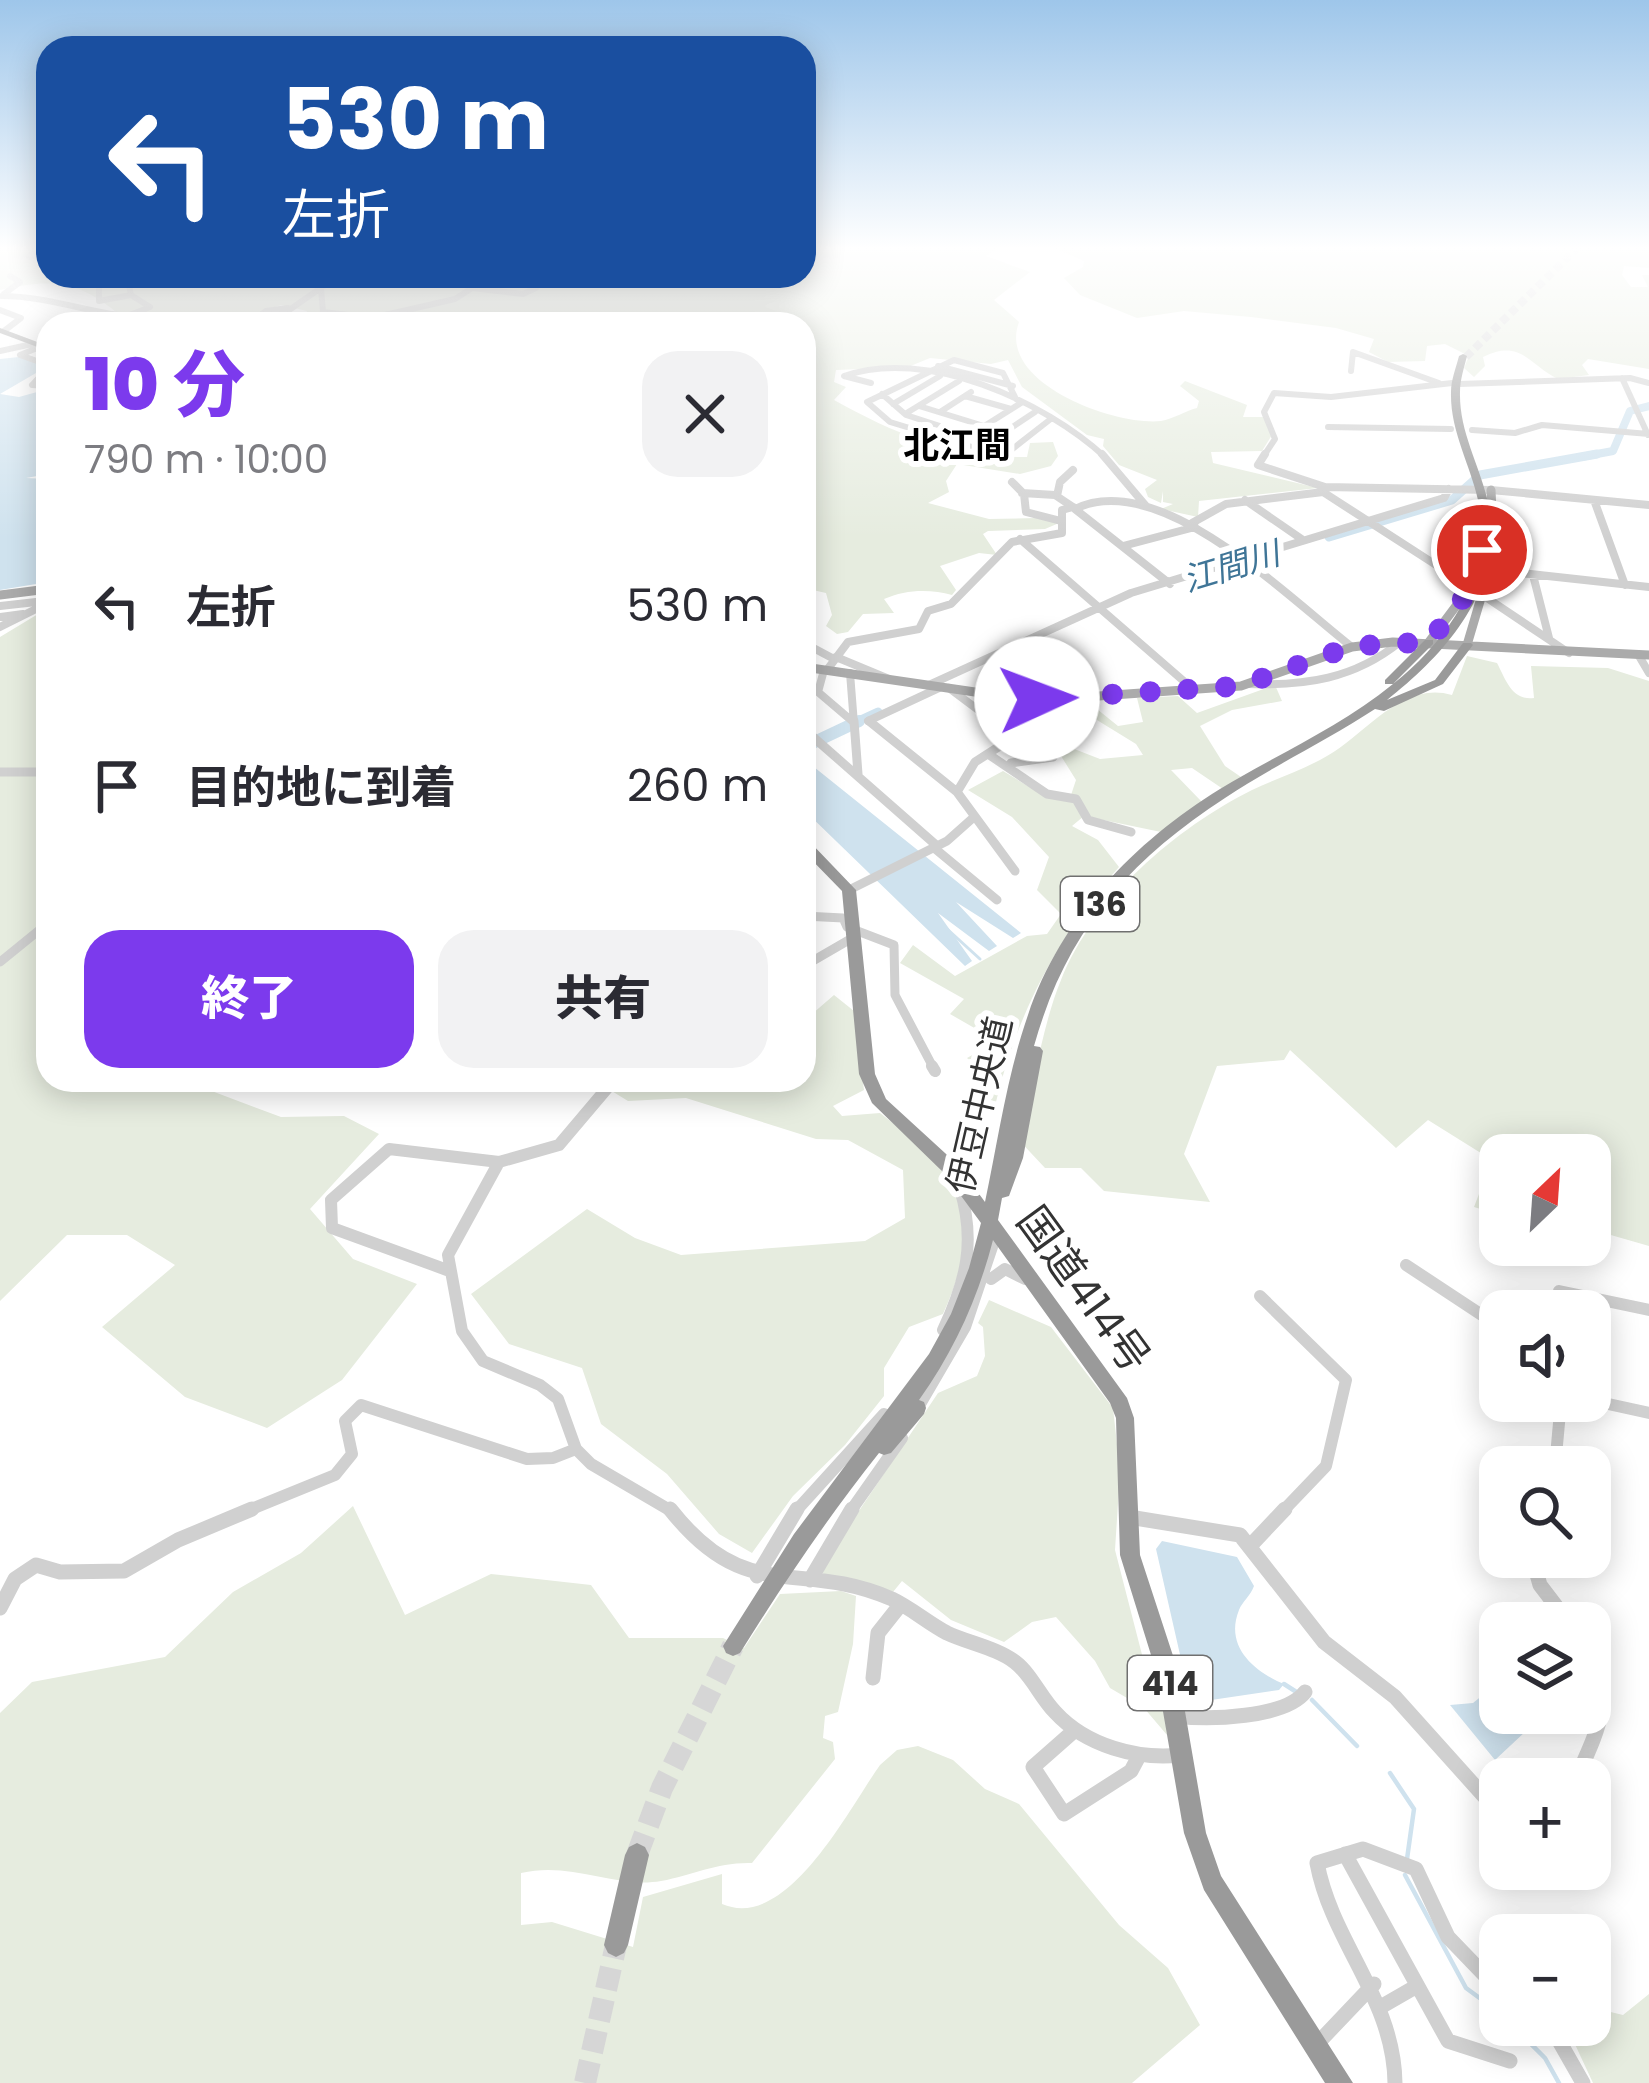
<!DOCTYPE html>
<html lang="ja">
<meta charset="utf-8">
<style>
:root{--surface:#fff;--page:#f2f2f3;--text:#2b2b33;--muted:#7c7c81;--accent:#7c3aed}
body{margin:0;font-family:Poppins,"Noto Sans JP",sans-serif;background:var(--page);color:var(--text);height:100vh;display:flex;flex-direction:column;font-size:45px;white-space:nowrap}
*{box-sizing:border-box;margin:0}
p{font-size:39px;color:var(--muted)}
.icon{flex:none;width:66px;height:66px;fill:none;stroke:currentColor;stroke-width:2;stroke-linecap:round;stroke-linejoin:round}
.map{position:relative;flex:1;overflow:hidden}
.panel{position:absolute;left:36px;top:312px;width:780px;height:780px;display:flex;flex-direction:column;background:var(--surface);border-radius:36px;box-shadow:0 6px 30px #0003}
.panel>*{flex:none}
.guide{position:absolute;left:36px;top:36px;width:780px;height:252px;border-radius:36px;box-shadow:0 6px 30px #0003;background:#1a4fa0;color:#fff;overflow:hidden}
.needle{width:78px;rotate:25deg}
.buttons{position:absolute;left:1479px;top:1134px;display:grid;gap:24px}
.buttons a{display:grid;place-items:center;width:132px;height:132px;border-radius:24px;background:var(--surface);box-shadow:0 6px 30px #0003;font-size:60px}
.pin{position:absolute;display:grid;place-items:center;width:102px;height:102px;color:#fff;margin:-51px;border:6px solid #fff;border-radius:50%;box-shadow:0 3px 12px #0007}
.me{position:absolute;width:132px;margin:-66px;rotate:88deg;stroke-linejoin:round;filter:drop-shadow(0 0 9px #0008)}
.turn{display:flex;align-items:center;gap:42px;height:252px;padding:0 48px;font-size:54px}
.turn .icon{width:156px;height:156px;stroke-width:2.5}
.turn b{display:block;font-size:84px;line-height:102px}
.round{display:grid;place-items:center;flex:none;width:126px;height:126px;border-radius:36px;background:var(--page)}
.summary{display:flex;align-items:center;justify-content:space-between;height:204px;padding:0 48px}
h1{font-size:72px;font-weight:800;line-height:90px;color:var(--accent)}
.cta{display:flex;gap:24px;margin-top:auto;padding:24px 48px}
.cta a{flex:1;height:138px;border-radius:36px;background:var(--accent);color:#fff;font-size:48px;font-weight:800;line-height:138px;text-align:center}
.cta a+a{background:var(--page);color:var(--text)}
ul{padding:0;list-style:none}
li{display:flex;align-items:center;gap:36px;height:180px;padding:0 48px}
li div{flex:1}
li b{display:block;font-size:45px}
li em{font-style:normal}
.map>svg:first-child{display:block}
.green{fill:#e6ecdf}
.water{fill:#cfe2ee}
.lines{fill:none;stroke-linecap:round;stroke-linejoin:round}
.stream-far1{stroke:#cfe2ee;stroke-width:3}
.stream{stroke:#cfe2ee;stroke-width:4.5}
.river-far2{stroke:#cfe2ee;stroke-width:8}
.river-far1{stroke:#cfe2ee;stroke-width:9}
.river{stroke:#cfe2ee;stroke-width:12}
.highway-tunnel-far1{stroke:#d6d6d6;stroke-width:8;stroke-dasharray:8 4.5;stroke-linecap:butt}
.highway-tunnel{stroke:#d6d6d6;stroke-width:22;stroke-dasharray:22 10;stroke-linecap:butt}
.minor-far4{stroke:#d0d0d0;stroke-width:6}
.minor-far3{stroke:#d0d0d0;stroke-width:8}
.minor-far2{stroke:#d0d0d0;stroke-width:9}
.minor-far1{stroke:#d0d0d0;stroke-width:12}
.minor{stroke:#d0d0d0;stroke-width:15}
.major{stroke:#ababab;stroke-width:9}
.highway{fill:#9a9a9a;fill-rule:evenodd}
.route{stroke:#7c3aed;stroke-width:21;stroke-dasharray:0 37.8}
.labels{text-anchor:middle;stroke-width:12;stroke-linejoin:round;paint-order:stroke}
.far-water-label{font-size:33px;font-style:italic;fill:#3f7597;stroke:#fff}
.shield{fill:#fff;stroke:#707070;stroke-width:3}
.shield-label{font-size:33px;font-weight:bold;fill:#333}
.far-quarter-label{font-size:36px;font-weight:bold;fill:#000;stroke:#fff}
.street-label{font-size:36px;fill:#333;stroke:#fff}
.near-street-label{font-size:42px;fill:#333;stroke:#fff}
</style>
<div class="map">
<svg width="1649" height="2083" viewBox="0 0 1649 2083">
<rect width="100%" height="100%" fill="#fff"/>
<!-- green -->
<path class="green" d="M 0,248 L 48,248 L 48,276 L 804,276 L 804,248 L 999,248 L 986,256 L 1030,272 L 994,300 L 1019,322 C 996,383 1115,426 1161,421 C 1173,419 1185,411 1197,408 L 1199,401 L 1180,386 L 1185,381 L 1247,405 L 1243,417 L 1264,417 L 1272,435 L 1262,451 L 1211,452 L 1213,463 L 1318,488 L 1199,501 L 1198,517 L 1161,509 L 1173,504 L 1163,502 L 1163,491 L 1161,503 L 1148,497 L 1145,489 L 1157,480 L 1119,465 L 1103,446 L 1104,439 L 1087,435 L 1022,387 L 1008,360 L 991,364 L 930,358 L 908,367 L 836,370 L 834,382 L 846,387 L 834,400 C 895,434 955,459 1027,457 L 1030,443 L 1053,442 L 1058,456 L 1051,466 L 1020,474 L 957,464 L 946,481 L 949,492 L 928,503 L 989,519 L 1037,518 L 1059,523 L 1045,529 L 988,531 L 983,534 L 997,555 L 979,553 L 940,566 L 956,590 L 952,595 C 931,589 906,589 884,599 L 894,613 L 863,614 L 848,632 L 837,634 L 826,626 L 832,615 L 826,593 L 804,588 L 804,324 L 302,324 L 307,311 L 281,305 L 227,324 L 120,324 L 122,317 C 80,280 52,278 0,290 Z
M 1054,248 L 1649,248 L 1649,268 L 1624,266 L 1622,275 L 1631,287 L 1648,287 L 1642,275 L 1649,275 L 1649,369 L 1588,359 L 1582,365 L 1589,375 L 1558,379 C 1529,365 1521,338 1483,357 L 1485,366 L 1474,377 L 1464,368 L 1469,356 L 1445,344 L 1427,346 L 1425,361 L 1388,362 L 1369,352 L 1374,339 L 1336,328 L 1251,317 L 1184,311 L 1137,318 L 1080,295 L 1064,278 L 1083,267 L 1084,261 Z
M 48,608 L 48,1080 L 206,1080 L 209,1090 L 281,1117 L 344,1116 L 379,1134 L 310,1209 L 353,1259 L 417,1284 L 342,1380 L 267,1428 L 185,1397 L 102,1327 L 175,1265 L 127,1235 L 67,1235 L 0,1301 L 0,637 Z
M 1467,656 L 1497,663 C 1506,680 1512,701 1534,698 L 1531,666 L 1608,668 L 1649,681 L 1649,1246 L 1590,1229 L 1590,1155 L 1500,1155 L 1500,1215 L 1474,1207 L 1492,1160 L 1428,1120 L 1396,1148 L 1290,1050 L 1284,1060 L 1217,1066 L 1184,1154 L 1210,1202 L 1104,1191 L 1081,1168 L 1045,1168 L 1016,1137 C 1036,1087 1040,1031 1061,980 C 1093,899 1176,828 1252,790 C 1277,778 1303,770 1327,756 C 1365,735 1402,680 1452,695 Z
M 1275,685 L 1282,701 L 1232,710 L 1200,726 L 1225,766 L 1241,777 L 1223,789 L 1192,768 L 1171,770 L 1202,802 L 1161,832 L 1084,816 L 1072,826 L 1098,840 L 1119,867 C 1060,933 1016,1015 996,1102 L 984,1098 L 986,1075 L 967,1058 L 997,1041 L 950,1014 L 964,999 L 900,963 L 913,945 L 955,976 L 1027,936 L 1047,934 L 1061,914 L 1037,890 L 1049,857 L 1012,817 L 968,790 L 1003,771 L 1031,788 L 1070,798 L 1076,780 L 1051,740 L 1100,759 L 1143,755 L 1136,744 L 1079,709 L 1087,701 L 1118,726 L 1143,722 L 1137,698 L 1178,696 L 1197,713 Z
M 834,995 L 854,1011 L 864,1090 L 833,1106 L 842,1116 L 880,1113 C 961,1176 987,1216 943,1314 L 909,1327 L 884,1368 L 884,1396 L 845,1445 L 793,1496 L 752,1553 L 719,1534 L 667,1474 L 601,1424 L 582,1368 L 509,1344 L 471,1294 L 587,1209 L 635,1238 L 681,1255 L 865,1241 L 905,1218 L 903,1170 L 848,1140 L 816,1139 L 686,1098 L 628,1101 L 597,1082 L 804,1080 L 804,1021 Z
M 989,1300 L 1051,1327 L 1113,1408 L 1120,1472 L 1115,1550 L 1147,1674 L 1160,1673 L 1167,1735 L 1144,1708 L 1110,1688 L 1095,1661 L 1056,1617 L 1032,1622 L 1004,1642 L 951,1620 L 902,1581 L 893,1592 L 824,1575 L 820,1569 L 938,1393 L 977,1376 L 985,1356 L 983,1327 L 978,1323 Z
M 353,1506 L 405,1615 L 491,1574 L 591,1585 L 629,1638 L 723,1638 L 744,1648 L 780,1594 L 841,1591 L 856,1596 L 853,1644 L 838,1712 L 825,1716 L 823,1738 L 833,1742 L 835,1759 L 752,1863 C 717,1862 694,1875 661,1881 C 616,1889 572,1861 521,1873 L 521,1925 L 552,1922 L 633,1947 L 643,1897 L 722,1874 L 722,1904 C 787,1932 848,1810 880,1765 L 897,1750 L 918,1746 L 953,1760 L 985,1789 L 1019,1804 L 1119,1925 L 1168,1968 L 1200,2025 L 1132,2083 L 0,2083 L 0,1713 L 32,1682 L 165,1657 L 233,1592 L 301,1553 Z
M 1649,1994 L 1649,2083 L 1593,2083 L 1566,2025 L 1590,2025 L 1590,2007 L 1623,2015 Z"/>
<!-- water -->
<path class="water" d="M 19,357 L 48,366 L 0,394 L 19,397 L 48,389 L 48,474 L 26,478 L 48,479 L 48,506 L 39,514 L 48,516 L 48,582 L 0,590 L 0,359 Z
M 804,759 L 1021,933 L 1013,938 L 956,902 L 997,946 L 989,951 L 938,913 L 972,961 L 965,966 L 804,810 Z
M 1162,1541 L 1237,1557 L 1254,1586 C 1251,1595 1242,1602 1239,1610 C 1224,1647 1255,1672 1284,1684 L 1279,1690 L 1191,1703 L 1156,1549 Z
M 1500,1681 L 1500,1713 L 1527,1713 L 1528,1729 L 1495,1760 L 1450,1705 L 1473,1703 Z"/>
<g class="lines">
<!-- stream-far1 -->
<path class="stream-far1" d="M 946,928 L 980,959"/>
<!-- stream -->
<path class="stream" d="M 1284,1684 L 1298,1693
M 1312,1700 L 1357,1746
M 1390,1773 L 1414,1809 L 1407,1859
M 1405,1875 L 1466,1988 L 1500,2013
M 1512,2025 L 1545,2058 L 1559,2083"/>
<!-- river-far2 -->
<path class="river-far2" d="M 1581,457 L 1613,451 L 1630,411 L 1649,406"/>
<!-- river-far1 -->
<path class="river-far1" d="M 1329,537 L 1452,500 L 1480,475 L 1597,454
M 852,724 L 878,712"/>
<!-- river -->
<path class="river" d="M 804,747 L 859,721"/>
<!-- highway-tunnel-far1 -->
<path class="highway-tunnel-far1" d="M 1466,357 L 1577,248"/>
<!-- highway-tunnel -->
<path class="highway-tunnel" d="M 637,1855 L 662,1788 L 733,1646
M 585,2083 L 616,1945"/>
<!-- minor-far4 -->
<path class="minor-far4" d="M 39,248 L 29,257 L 48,252
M 99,276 L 99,301 L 131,295 L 150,307 L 130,315
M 127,276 L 131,295
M 145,276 L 166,276
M 231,276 L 271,283 L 323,276
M 321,288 L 323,312 L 372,318 L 455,299 L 472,288 L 523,294 L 536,288
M 4,294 L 20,282 L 10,276
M 2,296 C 50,296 97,316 149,319
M 0,310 L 21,318 L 4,331
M 249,324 L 266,311 L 288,308
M 269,324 L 338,276
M 42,346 L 20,355 L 48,365
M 0,351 L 32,344
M 938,366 L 1013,386
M 48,368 L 32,385 L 48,386
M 1351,371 L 1353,352 L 1439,383
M 1622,378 L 1648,435
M 871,383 L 844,376 C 926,347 1044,401 1105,457
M 1459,384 L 1630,378 L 1649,383
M 882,394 L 906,415 L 1008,448
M 965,396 L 1011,409
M 1016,399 L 1003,373 L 954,360 L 867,402 L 890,422 L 995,454 L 1006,454 L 1052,418
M 893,404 L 940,376
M 919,406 L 984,426
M 940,412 L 971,392
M 905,414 L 959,381
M 1328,427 L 1451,429
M 978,430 L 1021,403
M 1472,430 L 1515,433 L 1542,425 L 1649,434
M 990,442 L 1035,412
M 1263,457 L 1275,439 L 1264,412 L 1274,393 L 1331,397 L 1452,383"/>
<!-- minor-far3 -->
<path class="minor-far3" d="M 994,454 L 1006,454
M 1102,454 L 1146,506
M 1265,454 L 1258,465 L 1325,487 L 1491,490 L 1649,505
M 1012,482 L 1024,494 L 1026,512 L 1061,521
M 1022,493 L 1055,495 L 1073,507
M 1057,496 L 1060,482 L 1073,470
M 1245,500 L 1303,540
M 1594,500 L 1625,585
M 1192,523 L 1226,504 L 1323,492 L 1464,583
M 1020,539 L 1194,690
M 1123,546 L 1195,527
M 1438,564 L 1475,568
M 1493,570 L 1649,587
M 1533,575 L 1549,638
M 1170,584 L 1075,509 C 1159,467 1290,599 1352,647
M 1484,596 L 1569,653
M 0,606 L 45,601
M 804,616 L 804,630
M 0,617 L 23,614
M 0,627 L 48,603
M 804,643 L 834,659
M 1639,656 L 1649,673
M 836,657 L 889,679
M 824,670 L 818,692 L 852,721
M 827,670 L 848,642 L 919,629 L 928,611 L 951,604 L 1012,542 L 1062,533 L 1062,510 L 1073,507
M 850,673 L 854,724
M 1248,684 C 1305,686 1354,679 1400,642
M 929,685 L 1131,593 L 1444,498 L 1449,489
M 949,688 L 997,724
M 868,721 L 941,687
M 869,721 L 873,724
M 1034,724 L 1070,698
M 1073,724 L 1086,697"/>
<!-- minor-far2 -->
<path class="minor-far2" d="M 854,721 L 858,774
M 869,721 L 957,792 L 1015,871
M 993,721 L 1015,738
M 804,729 L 936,845
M 988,754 L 1047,794 L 1076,799 L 1088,820 L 1131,832
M 1011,763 L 1053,757 L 1049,739 L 1072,733 L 1073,721
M 0,772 L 48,772
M 957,792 L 975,762 L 1039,721
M 933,847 L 997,900
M 849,890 L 947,841 L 974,817
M 804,916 L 843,918 L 847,927 L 894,945 L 895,995 L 934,1069
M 0,962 L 48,923
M 804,966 L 854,937"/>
<!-- minor-far1 -->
<path class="minor-far1" d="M 932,1066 L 935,1071
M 499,1162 L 448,1255 L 462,1331 L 483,1361 L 540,1385 L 558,1399 L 576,1449 L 591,1464 L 673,1512
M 1406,1265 L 1500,1327
M 447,1270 L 332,1228 L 331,1200 L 389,1149 L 499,1162 L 559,1145 L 614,1080
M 991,1279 L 1005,1269 L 1025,1279
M 1260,1296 L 1346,1380 L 1326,1466 L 1282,1512
M 1560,1311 L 1559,1291 L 1649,1310
M 943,1330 C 966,1281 976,1242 960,1189
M 1590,1400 L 1649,1413
M 916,1411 L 965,1327 L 996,1235
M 1555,1467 L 1561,1401
M 244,1512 L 335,1475 L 352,1454 L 345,1421 L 361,1405 L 527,1459 L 553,1458 L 576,1449
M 795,1512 L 884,1414
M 850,1512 L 902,1438"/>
<!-- minor -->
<path class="minor" d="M 670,1509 C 747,1607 798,1558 892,1599 C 911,1608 928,1623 947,1633 C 968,1643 997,1648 1015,1662 C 1031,1674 1041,1698 1055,1712 C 1086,1746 1138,1760 1181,1755
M 1129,1517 L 1240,1535 L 1324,1642 L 1395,1697 L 1500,1814
M 1251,1545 L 1285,1509
M 1532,1557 L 1540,1585 L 1569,1623
M 757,1576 L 797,1509
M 810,1580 L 852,1509
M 0,1608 L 15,1579 L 36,1565 L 60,1572 L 124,1571 L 178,1540 L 252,1509
M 873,1678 L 878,1633 L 901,1604
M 1177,1716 C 1208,1720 1285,1718 1305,1692
M 1075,1730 L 1033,1767 L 1064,1814 L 1131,1771 L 1139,1756
M 1576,1779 C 1596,1734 1617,1696 1590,1650
M 1345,1854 L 1448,2041 L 1510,2061
M 1384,2005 L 1417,1986
M 1550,2025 L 1583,2083
M 1316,2045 L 1374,1984
M 1395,2083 C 1394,1999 1332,1943 1317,1863 L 1363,1849 L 1416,1869 L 1448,1937 L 1500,1991"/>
<!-- major -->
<path class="major" d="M 0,595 L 48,589
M 1429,642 L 1471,586
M 1467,645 L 1494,554 L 1491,490
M 804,667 L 1009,697 L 1070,698 L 1241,686 L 1352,647 L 1393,642 L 1649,655"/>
<!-- highway -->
<path class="highway" d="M 0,328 L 48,346 L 48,351 L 0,333 Z
M 1463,354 L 1467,356 C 1464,368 1460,380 1460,392 C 1459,430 1478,462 1487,498 C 1508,584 1449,651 1387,700 L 1435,680 L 1463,643 L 1471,643 L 1473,645 L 1443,684 L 1384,711 L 1375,709 C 1326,741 1273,766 1225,798 C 1127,862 1066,932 1034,1046 L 1040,1047 L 1043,1051 L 1023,1158 L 1009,1196 L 1002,1198 L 998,1220 L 1127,1398 L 1134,1418 L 1140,1555 L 1178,1671 L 1206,1833 L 1221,1876 L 1353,2083 L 1325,2083 L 1204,1890 L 1184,1833 L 1156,1671 L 1120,1555 L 1116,1418 L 1110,1403 L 993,1240 C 978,1298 954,1351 919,1400 L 924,1402 L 926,1408 L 924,1414 L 891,1453 L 884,1455 L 879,1453 C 828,1517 783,1584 740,1653 L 733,1656 L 726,1653 L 723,1646 L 794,1534 L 929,1354 L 951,1314 L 969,1268 L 981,1223 L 945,1174 L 872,1103 L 859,1074 L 842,891 L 804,852 L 804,840 L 809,841 L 856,890 L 875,1074 L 886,1099 L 957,1164 L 985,1202 C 998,1140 1007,1075 1028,1015 C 1061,918 1134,842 1220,789 C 1278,754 1340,727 1393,684 L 1385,684 L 1385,680 L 1425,640 L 1433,640 L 1433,644 L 1393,684 C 1449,639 1494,575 1478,500 C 1470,464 1450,431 1451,392 C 1451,380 1456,368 1459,356 Z
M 637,1843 L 645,1847 L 649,1855 L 628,1945 L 624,1953 L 616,1957 L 608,1953 L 604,1945 L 625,1855 L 629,1847 Z"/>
</g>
<!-- sky -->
<linearGradient id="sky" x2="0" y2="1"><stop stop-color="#9ec6ea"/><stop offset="0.46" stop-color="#fff"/><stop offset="1" stop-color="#fff" stop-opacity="0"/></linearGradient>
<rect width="1649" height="539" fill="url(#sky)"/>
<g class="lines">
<!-- route -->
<path class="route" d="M 1037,699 L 1240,686 L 1352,646 L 1429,642 L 1468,592 L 1482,550"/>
</g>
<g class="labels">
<!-- far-water labels -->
<g class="far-water-label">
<text transform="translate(1231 566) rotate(-17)" y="12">江間川</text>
</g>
<!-- shield labels -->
<g class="shield">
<rect x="1061" y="877" width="78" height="54" rx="9"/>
<rect x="1128" y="1656" width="84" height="54" rx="9"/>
</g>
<g class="shield-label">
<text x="1100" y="916">136</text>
<text x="1170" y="1695">414</text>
</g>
<!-- far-quarter labels -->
<g class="far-quarter-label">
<text x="957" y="458">北江間</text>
</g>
<!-- street labels -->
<g class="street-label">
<text transform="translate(979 1105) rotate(-77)" y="13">伊豆中央道</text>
</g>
<!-- near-street labels -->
<g class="near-street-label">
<text transform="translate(1084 1289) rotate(54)" y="15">国道414号</text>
</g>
</g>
</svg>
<div class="buttons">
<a><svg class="needle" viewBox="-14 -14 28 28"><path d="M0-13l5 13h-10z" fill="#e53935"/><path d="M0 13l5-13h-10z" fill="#7c7c81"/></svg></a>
<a><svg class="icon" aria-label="sound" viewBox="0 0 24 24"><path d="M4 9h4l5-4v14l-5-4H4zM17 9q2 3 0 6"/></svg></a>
<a><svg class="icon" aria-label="search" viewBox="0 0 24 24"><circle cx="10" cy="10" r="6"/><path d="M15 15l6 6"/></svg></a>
<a><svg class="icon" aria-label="layers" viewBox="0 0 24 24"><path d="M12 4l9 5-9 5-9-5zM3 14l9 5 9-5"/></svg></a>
<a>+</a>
<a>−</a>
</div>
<div class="pin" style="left:1482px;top:550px;background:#d93025"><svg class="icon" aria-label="arrive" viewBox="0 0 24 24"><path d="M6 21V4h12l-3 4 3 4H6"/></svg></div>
<svg class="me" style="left:1037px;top:699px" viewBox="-20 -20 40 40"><circle r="19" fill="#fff"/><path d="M0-13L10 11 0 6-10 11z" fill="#7c3aed"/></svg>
<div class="guide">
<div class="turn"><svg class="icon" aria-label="left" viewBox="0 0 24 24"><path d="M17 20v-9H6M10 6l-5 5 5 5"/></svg><div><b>530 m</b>左折</div></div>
</div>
<section class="panel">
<div class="summary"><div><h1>10 分</h1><p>790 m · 10:00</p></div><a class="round"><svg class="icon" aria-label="close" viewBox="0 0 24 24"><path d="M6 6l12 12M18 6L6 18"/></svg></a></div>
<ul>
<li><svg class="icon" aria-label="left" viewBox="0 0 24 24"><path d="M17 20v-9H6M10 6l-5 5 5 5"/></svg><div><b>左折</b></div><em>530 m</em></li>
<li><svg class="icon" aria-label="arrive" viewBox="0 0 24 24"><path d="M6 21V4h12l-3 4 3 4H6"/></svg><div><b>目的地に到着</b></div><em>260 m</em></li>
</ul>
<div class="cta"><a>終了</a><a>共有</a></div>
</section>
</div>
